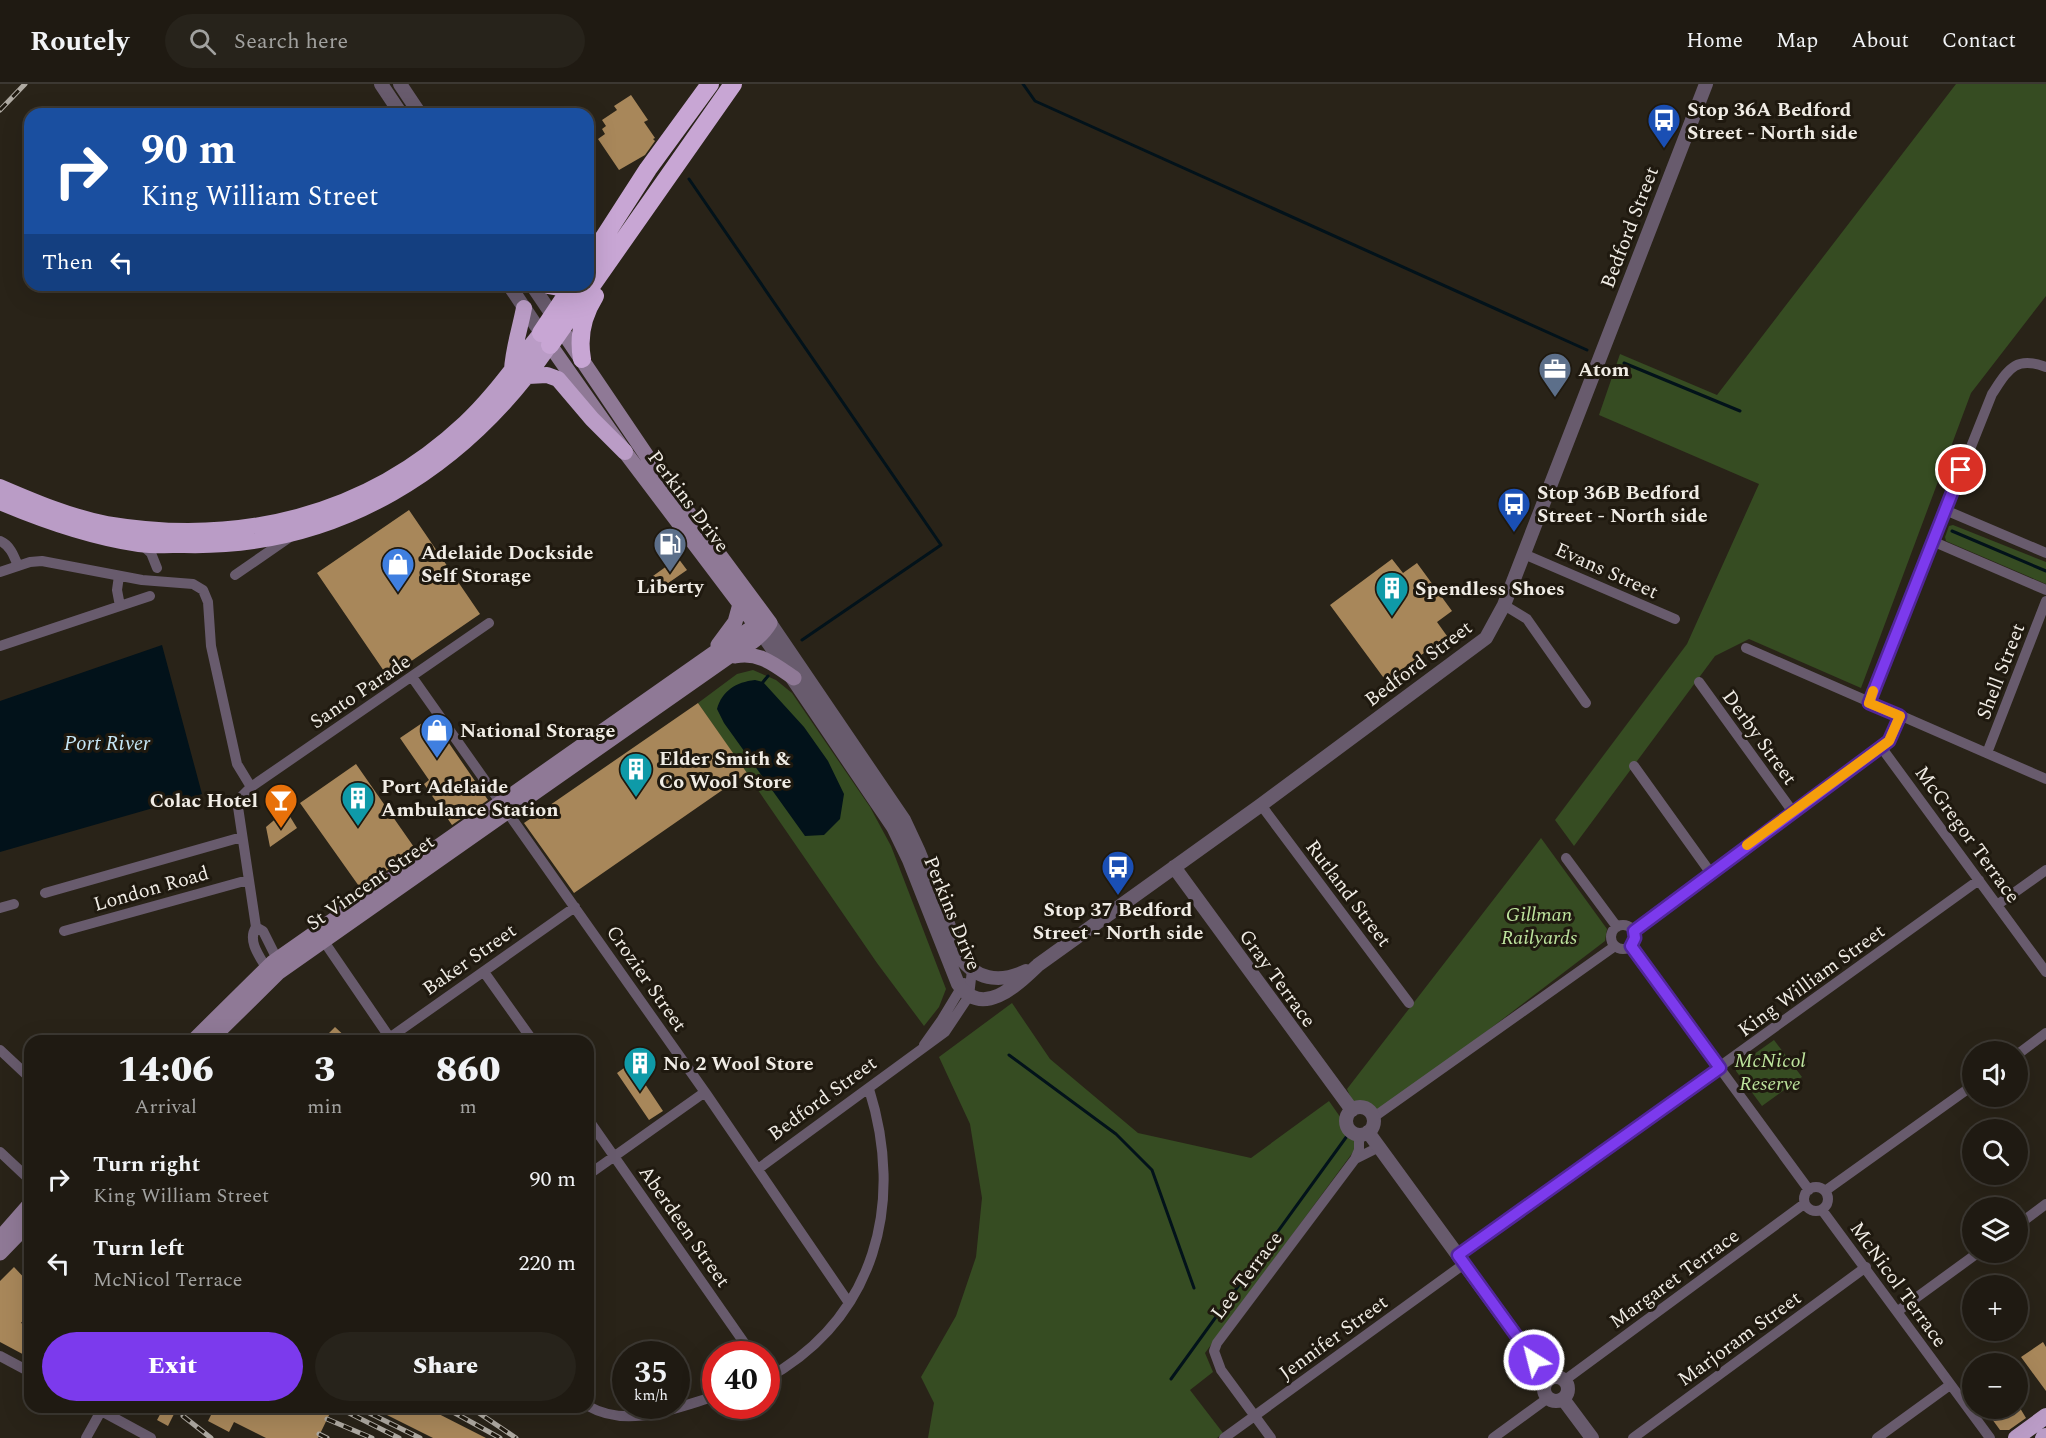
<!DOCTYPE html>
<meta charset="utf-8">
<style>
:root{--surface:#1f1a12;--page:#27231b;--text:#f1f3f6;--muted:#a1a19f;--line:#3c3832;--accent:#7c3aed}
body{margin:0;font-family:Spectral,serif;background:var(--page);color:var(--text);height:100vh;display:flex;flex-direction:column;font-size:22px;white-space:nowrap}
*{box-sizing:border-box;margin:0}
p{font-size:20px;color:var(--muted)}
.icon{flex:none;width:33px;height:33px;fill:none;stroke:currentColor;stroke-width:2;stroke-linecap:round;stroke-linejoin:round}
.map{position:relative;flex:1;overflow:hidden}
.panel{position:absolute;left:24px;top:951px;width:570px;height:378px;display:flex;flex-direction:column;background:var(--surface);border-radius:18px;box-shadow:0 6px 24px #0002,0 0 0 2px var(--line)}
.panel>*{flex:none}
.banner{position:absolute;left:24px;top:24px;width:570px;height:183px;border-radius:18px;box-shadow:0 6px 24px #0002,0 0 0 2px var(--line);background:#1a4fa0;color:#fff;overflow:hidden}
.buttons{position:absolute;left:1962px;top:957px;display:grid;gap:12px}
.buttons a{display:grid;place-items:center;width:66px;height:66px;border-radius:50%;background:var(--surface);box-shadow:0 6px 24px #0002,0 0 0 2px var(--line);font-size:30px}
.speed{position:absolute;left:612px;top:1257px;display:flex;gap:12px;font-size:30px;font-weight:700;text-align:center}
.speed>*{display:grid;place-content:center;width:78px;height:78px;border-radius:50%;background:var(--surface);box-shadow:0 6px 24px #0002,0 0 0 2px var(--line);line-height:1}
.speed small{font-size:15px;font-weight:400}
.speed .limit{border:9px solid #d22;background:#fff;color:#111}
.pin{position:absolute;display:grid;place-items:center;width:51px;height:51px;color:#fff;margin:-26px;border:3px solid #fff;border-radius:50%;box-shadow:0 2px 6px #0007}
.me{position:absolute;width:66px;margin:-33px;rotate:324deg;stroke-linejoin:round;filter:drop-shadow(0 0 4px #0008)}
.turn{display:flex;align-items:center;gap:21px;height:126px;padding:0 18px;font-size:27px}
.turn .icon{width:78px;height:78px;stroke-width:2.5}
.turn b{display:block;font-size:42px;line-height:51px}
.then{display:flex;align-items:center;height:57px;padding:0 18px;background:#0003;gap:12px;font-size:22px}
.eta{display:flex;justify-content:space-evenly;align-items:center;height:102px;text-align:center}
.eta b{font-size:36px;font-weight:800;line-height:42px}
.button{display:flex;gap:12px;margin-top:auto;padding:12px 18px}
.button a{flex:1;height:69px;border-radius:36px;background:var(--accent);color:#fff;font-size:24px;font-weight:800;line-height:69px;text-align:center}
.button a+a{background:var(--page);color:var(--text)}
ul{padding:0;list-style:none}
li{display:flex;align-items:center;gap:18px;height:84px;padding:0 18px}
li div{flex:1}
li b{display:block;font-size:22px}
li em{font-style:normal}
header{display:flex;align-items:center;gap:36px;box-sizing:border-box;height:84px;padding:0 30px;background:var(--surface);border-bottom:2px solid var(--line)}
header strong{font-size:28px}
nav{display:flex;gap:33px;margin-inline-start:auto;font-size:21px}
.search{width:420px;height:54px;background:var(--page);display:flex;align-items:center;gap:15px;box-sizing:border-box;padding:0 21px;border-radius:33px;color:var(--muted);font-size:22px}
.map>svg:first-child{display:block}
.green{fill:#364c22}
.water{fill:#02121a}
.lines{fill:none;stroke-linecap:round;stroke-linejoin:round}
.stream{stroke:#02121a;stroke-width:3}
.building{fill:#a8875a}
.minor{stroke:#685b6d;stroke-width:10}
.tertiary{stroke:#685b6d;stroke-width:14}
.secondary{stroke:#8f7996;stroke-width:15}
.trunk{stroke:#ba9cc6;stroke-width:16}
.motorway{stroke:#c8a6d4;stroke-width:18}
.rail-casing{stroke:#afaaa2;stroke-width:5}
.rail{stroke:#1f190f;stroke-width:3;stroke-dasharray:9;stroke-linecap:butt}
.route-casing{stroke:#51269a;stroke-width:15}
.route{stroke:#7c3aed;stroke-width:10}
.slow{stroke:#f59e0b;stroke-width:10}
.labels{text-anchor:middle;stroke-width:6;stroke-linejoin:round;paint-order:stroke}
.poi-label{font-size:20px;font-weight:bold;fill:#f0ece5;stroke:#1f190f;text-anchor:start}
.street-label{font-size:20px;fill:#f0ece5;stroke:#1f190f}
.park-label{font-size:20px;font-style:italic;fill:#bee59e;stroke:#1f190f}
.water-label{font-size:21px;font-style:italic;fill:#c5e7f7;stroke:#1f190f}
</style>
<header>
<strong>Routely</strong>
<div class="search"><svg class="icon" aria-label="search" viewBox="0 0 24 24"><circle cx="10" cy="10" r="6"/><path d="M15 15l6 6"/></svg>Search here</div>
<nav><a>Home</a><a>Map</a><a>About</a><a>Contact</a></nav>
</header>
<div class="map">
<svg width="2046" height="1354" viewBox="0 0 2046 1354">
<rect width="100%" height="100%" fill="#292318"/>
<!-- green -->
<path class="green" d="M 1956,0 L 2046,0 L 2046,212 L 1971,309 L 1861,604 L 1749,555 L 1715,572 L 1574,762 L 1555,736 L 1687,560 L 1759,400 L 1599,331 L 1620,270 L 1717,311 Z
M 1953,441 L 2046,478 L 2046,500 L 1946,457 L 1945,453 L 1949,442 Z
M 753,586 L 776,596 L 792,609 L 870,723 L 891,762 L 946,905 L 939,923 L 924,942 L 877,879 L 698,619 L 737,590 Z
M 1541,754 L 1607,845 L 1605,857 L 1377,1031 L 1354,1021 L 1347,1005 Z
M 1012,919 L 1050,975 L 1138,1049 L 1251,1074 L 1329,1017 L 1359,1060 L 1205,1269 L 1213,1288 L 1190,1306 L 1223,1349 L 1217,1354 L 928,1354 L 934,1319 L 921,1293 L 956,1232 L 976,1173 L 982,1114 L 970,1040 L 939,973 Z
M 1774,956 L 1802,993 L 1762,1022 L 1736,987 L 1736,983 Z"/>
<!-- water -->
<path class="water" d="M 162,561 L 202,710 L 0,768 L 0,617 Z
M 755,596 L 763,598 L 804,643 L 828,677 L 844,710 L 840,735 L 824,751 L 805,752 L 724,639 L 717,625 C 722,607 736,598 755,596 Z"/>
<g class="lines">
<!-- stream -->
<path class="stream" d="M 1023,0 L 1035,17 L 1587,266
M 689,95 L 941,461 L 802,556
M 1624,279 L 1740,327
M 1952,447 L 2046,487
M 763,598 L 768,592
M 1009,971 L 1116,1050 L 1152,1086 L 1194,1204
M 1171,1295 L 1347,1052"/>
</g>
<!-- building -->
<path class="building" d="M 631,11 L 648,36 L 644,38 L 655,54 L 653,55 L 655,57 L 645,71 L 619,86 L 598,55 L 605,50 L 602,45 L 606,42 L 602,36 L 617,26 L 614,22 Z
M 409,426 L 480,530 L 388,593 L 317,489 Z
M 678,474 L 687,486 L 661,504 L 653,492 Z
M 1392,475 L 1403,489 L 1417,479 L 1452,527 L 1437,538 L 1447,552 L 1386,597 L 1330,521 Z
M 698,619 L 747,689 L 574,809 L 524,739 Z
M 431,633 L 488,716 L 452,741 L 424,700 L 429,696 L 400,654 Z
M 356,680 L 416,766 L 361,805 L 300,719 Z
M 286,726 L 297,744 L 270,763 L 266,743 Z
M 335,943 L 350,957 L 321,957 Z
M 631,979 L 663,1027 L 649,1036 L 617,989 Z
M 14,1183 L 30,1200 L 30,1228 L 21,1239 L 30,1243 L 30,1274 L 0,1258 L 0,1197 Z
M 2043,1258 L 2046,1263 L 2046,1307 L 2021,1273 Z
M 164,1323 L 176,1326 L 168,1342 L 157,1336 Z
M 200,1323 L 333,1323 L 318,1354 L 266,1354 L 234,1338 L 229,1348 L 208,1337 L 212,1329 Z
M 371,1323 L 425,1323 L 486,1354 L 433,1354 Z
M 1984,1324 L 2020,1324 L 2026,1334 L 2009,1346 L 2000,1346 Z"/>
<g class="lines">
<!-- minor -->
<path class="minor" d="M 1945,426 L 2046,469
M 0,457 C 10,461 14,472 18,482
M 1932,457 L 2046,506
M 141,460 L 151,469 L 157,484
M 1524,470 L 1675,535
M 0,488 L 30,478 L 42,477 L 142,496 L 193,500 L 203,506 L 208,518 L 211,562 L 237,680 L 251,703
M 235,491 L 293,451
M 119,492 L 117,506 L 120,522
M 1504,521 L 1527,535 L 1586,619
M 0,562 L 150,512
M 1746,564 L 2046,695
M 412,593 L 707,1011 L 849,1219
M 1699,598 L 1793,728
M 1869,619 L 1992,310 C 2008,286 2015,271 2046,283
M 1881,663 L 2046,888
M 1987,669 L 2046,517
M 1634,682 L 1710,788
M 1261,721 L 1409,919
M 1566,774 L 1617,843
M 45,809 L 242,753
M 1997,821 L 2046,786
M 0,824 L 14,820
M1611 853a12 12 0 1 1 24 0a12 12 0 1 1-24 0Z
M 256,843 L 263,847 L 275,871 L 272,879
M 64,847 L 248,796
M 1634,847 L 1889,657 L 1900,632
M 323,856 L 392,957
M 1631,863 L 1809,1106
M 272,879 L 264,880 C 257,869 248,855 256,843 L 238,723 L 242,712 L 251,703 L 489,539
M 484,888 L 533,957
M 385,957 L 575,823
M 924,961 L 941,937 L 964,899
M 0,966 L 30,994
M 2018,970 L 2046,949
M 1374,1033 L 1615,862
M 588,1035 L 752,1270
M 1359,1051 L 1359,1066 L 1355,1075 L 1379,1063
M 0,1068 L 30,1096
M 758,1085 L 945,948 L 969,912 L 972,886
M 588,1091 L 705,1008
M1804 1115a12 12 0 1 1 24 0a12 12 0 1 1-24 0Z
M 1825,1107 L 1972,1002
M 1822,1126 L 1990,1354
M 2018,1141 L 2046,1120
M 1458,1171 L 1979,796
M 1898,1227 L 1979,1168
M 0,1272 L 30,1288
M 766,1295 C 876,1234 905,1119 869,1005
M 1565,1296 L 1804,1120
M 588,1322 C 628,1345 675,1324 716,1312
M 94,1323 L 151,1354
M 86,1354 L 101,1327
M 1224,1354 L 1464,1180
M 1271,1354 L 1221,1286 L 1214,1267 L 1217,1259 L 1355,1075
M 1493,1354 L 1548,1314
M 1633,1354 L 1866,1183
M 1877,1354 L 1950,1301"/>
<!-- tertiary -->
<path class="tertiary" d="M 381,0 L 401,30
M 400,0 L 420,30
M 509,201 L 545,255
M 532,201 L 553,232
M 770,539 L 904,736 L 918,766 L 963,877 C 980,897 1003,898 1026,887
M 763,551 L 893,743 L 909,776 L 958,900 C 983,935 1017,901 1038,881 L 1261,721 L 1486,554 L 1504,521 L 1706,0
M 1174,783 L 1352,1026
M1346 1037a14 14 0 1 1 28 0a14 14 0 1 1-28 0Z
M 1368,1048 L 1548,1295
M1544 1305a12 12 0 1 1 24 0a12 12 0 1 1-24 0Z
M 1563,1315 L 1592,1354"/>
<!-- secondary -->
<path class="secondary" d="M 555,236 L 653,381 L 770,539
M 550,261 L 625,368 L 761,548
M 718,561 L 735,538 L 740,520
M 735,572 C 759,567 775,581 794,594
M 193,957 L 272,879 L 717,567 L 756,541 L 770,539
M 209,957 L 279,888 L 728,573 C 744,563 760,556 770,539
M 0,1154 L 30,1120
M 0,1169 L 30,1138"/>
<!-- trunk -->
<path class="trunk" d="M 512,286 C 513,265 520,245 524,224
M 528,292 L 547,291 L 558,295 L 592,335 L 625,368
M 0,403 C 35,418 70,433 107,440 C 239,462 366,432 465,339 C 494,312 516,279 541,249
M 0,418 C 45,437 90,453 139,460 C 154,462 169,461 184,461 C 338,465 464,385 550,261
M 2016,1354 L 2046,1332
M 2043,1354 L 2046,1352"/>
<!-- motorway -->
<path class="motorway" d="M 588,178 L 648,85 L 710,0
M 548,201 L 559,203 L 562,201
M 541,249 L 573,201
M 550,261 L 733,0
M 582,275 C 578,253 583,231 595,212"/>
<defs>
<path id="rail" d="M 0,26 L 25,0
M 337,1323 L 399,1354
M 357,1323 L 420,1354
M 444,1323 L 500,1354
M 470,1323 L 516,1354
M 183,1332 L 211,1354
M 327,1335 L 372,1354
M 319,1350 L 327,1354"/>
</defs>
<!-- rail casing -->
<use href="#rail" class="rail-casing"/>
<!-- rail -->
<use href="#rail" class="rail"/>
</g>
<g class="lines">
<defs>
<path id="route" d="M 1534,1276 L 1458,1171 L 1720,984 L 1631,862 L 1635,854 L 1634,847 L 1889,657 L 1900,632 L 1869,619 L 1961,386"/>
</defs>
<!-- route casing -->
<use href="#route" class="route-casing"/>
<!-- route -->
<use href="#route" class="route"/>
<!-- slow -->
<path class="slow" d="M 1747,761 L 1889,657 L 1900,632 L 1869,619 L 1873,607"/>
</g>
<!-- icons -->
<defs>
<symbol id="bus-pin" viewBox="-11 -11 22 30"><path d="M0 17L-7.5 6A9.5 9.5 0 1 1 7.5 6Z" fill="#1a4fb4" stroke="#1f190f"/><path d="M-5-6H5V4H4V6H2V4H-2V6H-4V4H-5ZM-3.5-4V0h7V-4ZM-3.5 1.2v1.5H-2V1.2ZM2 1.2v1.5H3.5V1.2Z" fill="#fff"/></symbol>
<symbol id="office-pin" viewBox="-11 -11 22 30"><path d="M0 17L-7.5 6A9.5 9.5 0 1 1 7.5 6Z" fill="#5c6f8a" stroke="#1f190f"/><path d="M-6-3h4V-5.5h4V-3h4V5H-6ZM-1-4.5V-3h2v-1.5ZM-6 0V1H6V0Z" fill="#fff"/></symbol>
<symbol id="fuel-pin" viewBox="-11 -11 22 30"><path d="M0 17L-7.5 6A9.5 9.5 0 1 1 7.5 6Z" fill="#5c6f8a" stroke="#1f190f"/><path d="M-5.5-6h7V0h2V4h1.3V-2.5L3-4.5l.8-.8L6-3V5H2.5V1h-1V6h-7ZM-4.2-4.7v3.2H.2V-4.7Z" fill="#fff"/></symbol>
<symbol id="shop-pin" viewBox="-11 -11 22 30"><path d="M0 17L-7.5 6A9.5 9.5 0 1 1 7.5 6Z" fill="#3f7fe0" stroke="#1f190f"/><path d="M-5-2.5h2.3a2.7 3.5 0 0 1 5.4 0H5L5.5 6h-11ZM-1.5-2.5h3a1.5 2.3 0 0 0-3 0Z" fill="#fff"/></symbol>
<symbol id="building-pin" viewBox="-11 -11 22 30"><path d="M0 17L-7.5 6A9.5 9.5 0 1 1 7.5 6Z" fill="#0f9aa8" stroke="#1f190f"/><path d="M-4-6H4V6H1V3H-1V6H-4ZM-2.5-4.3h1.7v1.8h-1.7ZM.8-4.3h1.7v1.8H.8ZM-2.5-1h1.7V.8h-1.7ZM.8-1h1.7V.8H.8Z" fill="#fff"/></symbol>
<symbol id="bar-pin" viewBox="-11 -11 22 30"><path d="M0 17L-7.5 6A9.5 9.5 0 1 1 7.5 6Z" fill="#e8710a" stroke="#1f190f"/><path d="M-6-5H6L.8 .8V4.5H3.5V6h-7V4.5H-.8V.8Z" fill="#fff"/></symbol>
</defs>
<g fill-rule="evenodd">
<use href="#bus-pin" x="1645" y="17" width="38" height="52"/>
<use href="#office-pin" x="1536" y="266" width="38" height="52"/>
<use href="#bus-pin" x="1495" y="401" width="38" height="52"/>
<use href="#fuel-pin" x="651" y="441" width="38" height="52"/>
<use href="#shop-pin" x="379" y="461" width="38" height="52"/>
<use href="#building-pin" x="1373" y="485" width="38" height="52"/>
<use href="#shop-pin" x="418" y="627" width="38" height="52"/>
<use href="#building-pin" x="617" y="666" width="38" height="52"/>
<use href="#building-pin" x="339" y="695" width="38" height="52"/>
<use href="#bar-pin" x="262" y="697" width="38" height="52"/>
<use href="#bus-pin" x="1099" y="764" width="38" height="52"/>
<use href="#building-pin" x="621" y="960" width="38" height="52"/>
</g>
<g class="labels">
<!-- poi labels -->
<g class="poi-label">
<text x="1687" y="32">Stop 36A Bedford<tspan x="1687" dy="23">Street - North side</tspan></text>
<text x="1578" y="292">Atom</text>
<text x="1537" y="415">Stop 36B Bedford<tspan x="1537" dy="23">Street - North side</tspan></text>
<text x="421" y="475">Adelaide Dockside<tspan x="421" dy="23">Self Storage</tspan></text>
<text x="670" y="509" text-anchor="middle">Liberty</text>
<text x="1415" y="511">Spendless Shoes</text>
<text x="460" y="653">National Storage</text>
<text x="659" y="681">Elder Smith &amp;<tspan x="659" dy="23">Co Wool Store</tspan></text>
<text x="381" y="709">Port Adelaide<tspan x="381" dy="23">Ambulance Station</tspan></text>
<text x="258" y="723" text-anchor="end">Colac Hotel</text>
<text x="1118" y="832" text-anchor="middle">Stop 37 Bedford<tspan x="1118" dy="23">Street - North side</tspan></text>
<text x="663" y="986">No 2 Wool Store</text>
</g>
<!-- street labels -->
<g class="street-label">
<text transform="translate(1629 143) rotate(-69)" y="7">Bedford Street</text>
<text transform="translate(689 417) rotate(53)" y="7">Perkins Drive</text>
<text transform="translate(1607 486) rotate(24)" y="7">Evans Street</text>
<text transform="translate(1418 579) rotate(-37)" y="7">Bedford Street</text>
<text transform="translate(2000 587) rotate(-69)" y="7">Shell Street</text>
<text transform="translate(360 607) rotate(-34)" y="7">Santo Parade</text>
<text transform="translate(1760 653) rotate(54)" y="7">Derby Street</text>
<text transform="translate(1968 750) rotate(54)" y="7">McGregor Terrace</text>
<text transform="translate(370 798) rotate(-35)" y="7">St Vincent Street</text>
<text transform="translate(151 804) rotate(-16)" y="7">London Road</text>
<text transform="translate(1349 809) rotate(53)" y="7">Rutland Street</text>
<text transform="translate(953 829) rotate(68)" y="7">Perkins Drive</text>
<text transform="translate(469 875) rotate(-35)" y="7">Baker Street</text>
<text transform="translate(647 894) rotate(55)" y="7">Crozier Street</text>
<text transform="translate(1278 894) rotate(54)" y="7">Gray Terrace</text>
<text transform="translate(1811 896) rotate(-36)" y="7">King William Street</text>
<text transform="translate(822 1014) rotate(-36)" y="7">Bedford Street</text>
<text transform="translate(685 1142) rotate(55)" y="7">Aberdeen Street</text>
<text transform="translate(1246 1191) rotate(-53)" y="7">Lee Terrace</text>
<text transform="translate(1674 1194) rotate(-36)" y="7">Margaret Terrace</text>
<text transform="translate(1899 1200) rotate(54)" y="7">McNicol Terrace</text>
<text transform="translate(1333 1253) rotate(-36)" y="7">Jennifer Street</text>
<text transform="translate(1739 1254) rotate(-36)" y="7">Marjoram Street</text>
</g>
<!-- park labels -->
<g class="park-label">
<text x="1539" y="837">Gillman<tspan x="1539" dy="23">Railyards</tspan></text>
<text x="1770" y="983">McNicol<tspan x="1770" dy="23">Reserve</tspan></text>
</g>
<!-- water labels -->
<g class="water-label">
<text x="107" y="666">Port River</text>
</g>
</g>
</svg>
<div class="buttons">
<a><svg class="icon" aria-label="sound" viewBox="0 0 24 24"><path d="M4 9h4l5-4v14l-5-4H4zM17 9q2 3 0 6"/></svg></a>
<a><svg class="icon" aria-label="search" viewBox="0 0 24 24"><circle cx="10" cy="10" r="6"/><path d="M15 15l6 6"/></svg></a>
<a><svg class="icon" aria-label="layers" viewBox="0 0 24 24"><path d="M12 4l9 5-9 5-9-5zM3 14l9 5 9-5"/></svg></a>
<a>+</a>
<a>−</a>
</div>
<div class="speed"><div>35<small>km/h</small></div><div class="limit">40</div></div>
<div class="pin" style="left:1961px;top:386px;background:#d93025"><svg class="icon" aria-label="arrive" viewBox="0 0 24 24"><path d="M6 21V4h12l-3 4 3 4H6"/></svg></div>
<svg class="me" style="left:1534px;top:1276px" viewBox="-20 -20 40 40"><circle r="17" fill="#7c3aed" stroke="#fff" stroke-width="3"/><path d="M0-11L8 9 0 5-8 9z" fill="#fff"/></svg>
<div class="banner">
<div class="turn"><svg class="icon" aria-label="right" viewBox="0 0 24 24"><path d="M7 20v-9h11M14 6l5 5-5 5"/></svg><div><b>90 m</b>King William Street</div></div>
<div class="then">Then<svg class="icon" aria-label="left" viewBox="0 0 24 24"><path d="M17 20v-9H6M10 6l-5 5 5 5"/></svg></div>
</div>
<section class="panel">
<div class="eta">
<div><b>14:06</b><p>Arrival</p></div>
<div><b>3</b><p>min</p></div>
<div><b>860</b><p>m</p></div>
</div>
<ul>
<li><svg class="icon" aria-label="right" viewBox="0 0 24 24"><path d="M7 20v-9h11M14 6l5 5-5 5"/></svg><div><b>Turn right</b><p>King William Street</p></div><em>90 m</em></li>
<li><svg class="icon" aria-label="left" viewBox="0 0 24 24"><path d="M17 20v-9H6M10 6l-5 5 5 5"/></svg><div><b>Turn left</b><p>McNicol Terrace</p></div><em>220 m</em></li>
</ul>
<div class="button"><a>Exit</a><a>Share</a></div>
</section>
</div>
